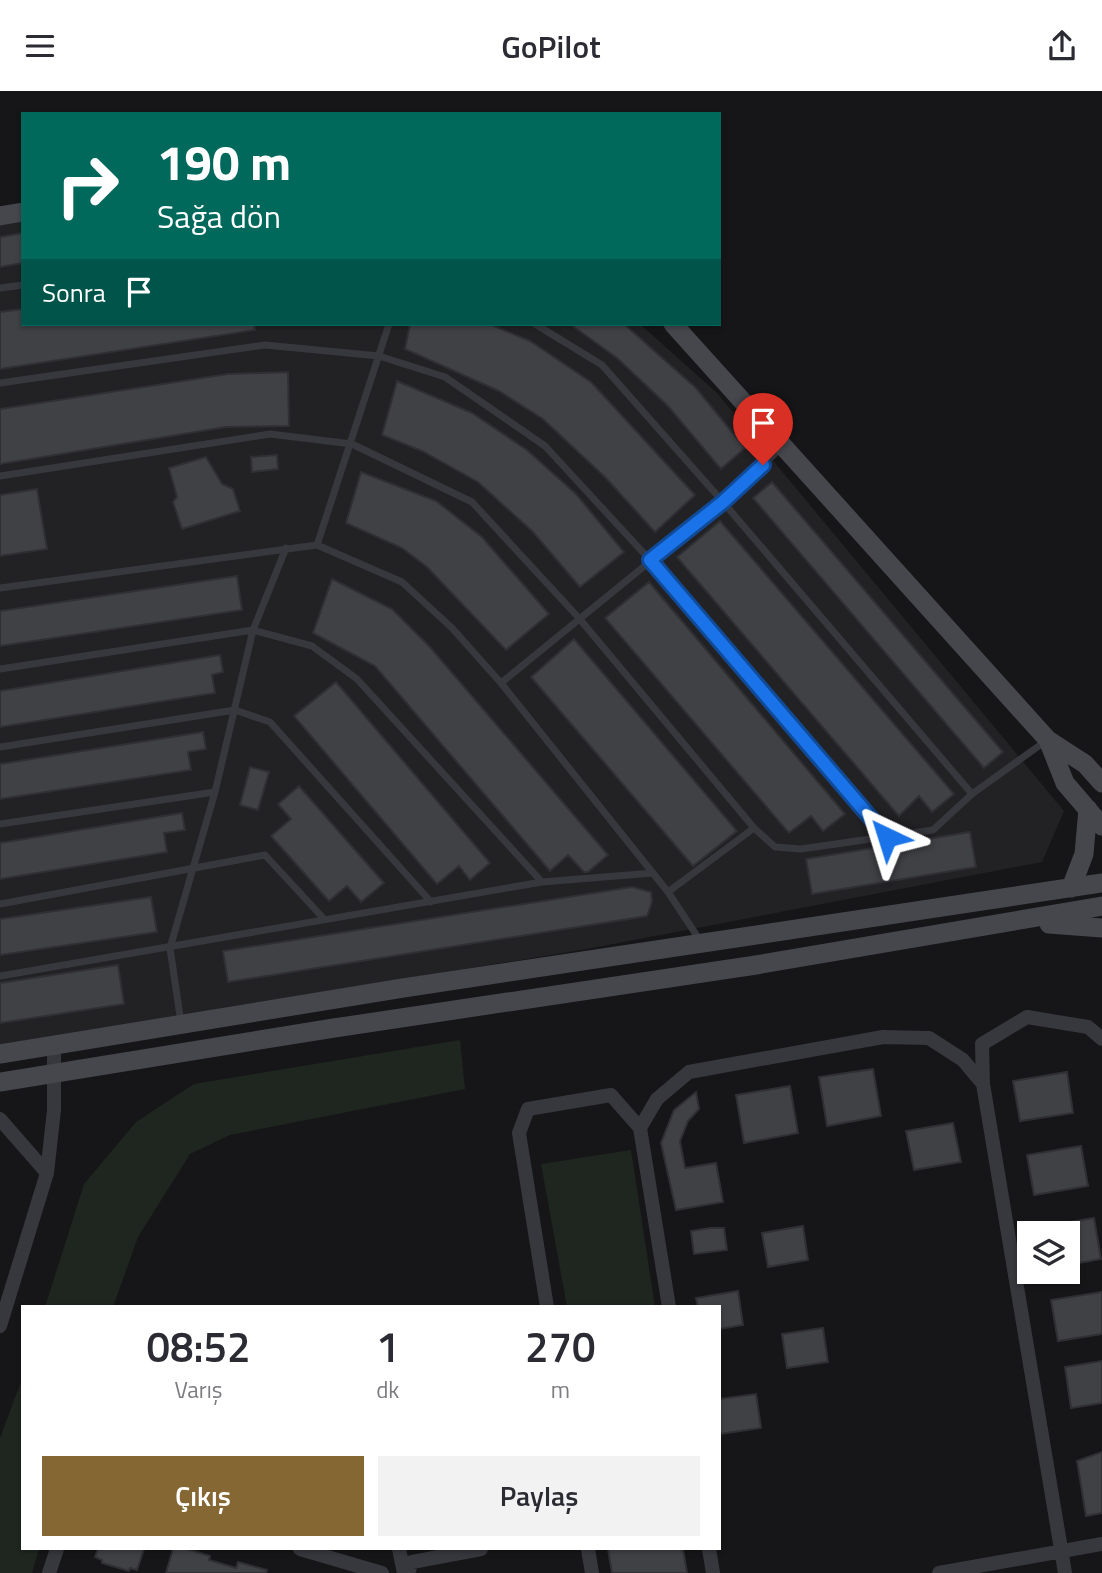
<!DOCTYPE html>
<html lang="tr">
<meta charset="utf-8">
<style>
:root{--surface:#fff;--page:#f2f2f3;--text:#2b2b33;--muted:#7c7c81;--accent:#856733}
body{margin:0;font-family:"Titillium Web",sans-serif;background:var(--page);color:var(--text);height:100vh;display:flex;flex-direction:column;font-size:26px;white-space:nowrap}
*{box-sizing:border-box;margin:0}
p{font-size:23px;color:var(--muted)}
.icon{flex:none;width:38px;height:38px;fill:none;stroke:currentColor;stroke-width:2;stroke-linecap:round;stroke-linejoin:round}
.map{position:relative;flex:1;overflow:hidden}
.details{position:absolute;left:21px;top:1214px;width:700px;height:245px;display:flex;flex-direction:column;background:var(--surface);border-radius:0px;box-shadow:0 2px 5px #0004}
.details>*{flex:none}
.hud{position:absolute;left:21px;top:21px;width:700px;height:214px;border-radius:0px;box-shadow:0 2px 5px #0004;background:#00695c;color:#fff;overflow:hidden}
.tools{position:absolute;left:1017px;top:1130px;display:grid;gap:14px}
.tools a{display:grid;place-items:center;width:63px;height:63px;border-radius:0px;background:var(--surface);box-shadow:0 2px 5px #0004;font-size:35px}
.pin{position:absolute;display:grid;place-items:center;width:60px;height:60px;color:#fff;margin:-72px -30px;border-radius:50% 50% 50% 0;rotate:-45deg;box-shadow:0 0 7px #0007}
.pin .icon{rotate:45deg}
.me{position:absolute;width:77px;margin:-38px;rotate:319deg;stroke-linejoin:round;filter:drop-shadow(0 0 5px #0008)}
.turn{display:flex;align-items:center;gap:24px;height:147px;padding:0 21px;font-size:32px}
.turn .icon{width:91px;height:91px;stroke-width:2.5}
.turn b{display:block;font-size:49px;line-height:60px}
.then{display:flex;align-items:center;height:66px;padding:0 21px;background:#0003;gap:14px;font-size:26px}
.eta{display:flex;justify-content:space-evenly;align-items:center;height:119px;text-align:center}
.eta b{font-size:42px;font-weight:600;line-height:49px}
.primary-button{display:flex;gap:14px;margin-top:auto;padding:14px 21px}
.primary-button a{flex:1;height:80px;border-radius:0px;background:var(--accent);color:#fff;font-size:28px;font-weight:600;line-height:80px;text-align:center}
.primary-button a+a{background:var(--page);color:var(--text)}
header{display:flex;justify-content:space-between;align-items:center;height:91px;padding:0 21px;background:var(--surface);font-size:32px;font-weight:600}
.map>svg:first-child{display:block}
.built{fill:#222225}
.green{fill:#1e261f}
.building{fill:#404145;stroke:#303034;stroke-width:2}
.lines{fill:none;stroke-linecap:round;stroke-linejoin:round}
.lane{stroke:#37383d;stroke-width:7}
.street{stroke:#37383d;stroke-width:14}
.secondary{stroke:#45474d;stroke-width:19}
.route-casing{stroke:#114b97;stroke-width:18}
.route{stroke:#1a73e8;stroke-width:12}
</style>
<header><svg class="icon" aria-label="menu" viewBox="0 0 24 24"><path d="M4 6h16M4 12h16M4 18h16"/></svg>GoPilot<svg class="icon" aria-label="share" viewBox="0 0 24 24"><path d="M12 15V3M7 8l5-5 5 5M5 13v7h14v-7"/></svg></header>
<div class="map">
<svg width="1102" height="1482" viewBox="0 0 1102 1482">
<rect width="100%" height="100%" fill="#161618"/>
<!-- built -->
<path class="built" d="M 23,129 L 23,233 L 640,233 L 717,302 L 1064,720 L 1042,771 L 587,858 L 0,954 L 0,132 Z"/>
<!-- green -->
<path class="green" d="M 460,949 L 465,998 L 230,1044 L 190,1063 L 138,1146 L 113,1216 L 45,1216 L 84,1093 L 136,1031 L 194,993 Z
M 631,1059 L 655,1216 L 567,1216 L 541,1073 Z
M 23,1285 L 23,1458 L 39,1458 L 32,1482 L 0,1482 L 0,1347 Z"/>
<!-- building -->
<path class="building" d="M 23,142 L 23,172 L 0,176 L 0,146 Z
M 23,218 L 23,233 L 254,233 L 255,239 L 0,278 L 0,221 Z
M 410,233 L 489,233 L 530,250 L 591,291 L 695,404 L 655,441 L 606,387 L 543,328 L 499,300 L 405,258 Z
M 570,233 L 624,233 L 696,297 L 745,357 L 721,378 L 668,315 L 617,267 Z
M 288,281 L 289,335 L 226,336 L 0,373 L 0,318 L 228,283 Z
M 397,290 L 472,322 L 527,359 L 576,403 L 624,461 L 580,496 L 533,441 L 478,391 L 422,360 L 382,344 Z
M 277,364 L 278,378 L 252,381 L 251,366 Z
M 206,366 L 222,393 L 233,398 L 240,420 L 182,438 L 173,411 L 177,406 L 169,377 Z
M 361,381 L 436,410 L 482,446 L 549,523 L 506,559 L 427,476 L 402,457 L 346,432 Z
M 772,391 L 1003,661 L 984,677 L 753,407 Z
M 37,398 L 47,458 L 0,465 L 0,404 Z
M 720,430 L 954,703 L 932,721 L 919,705 L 899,725 L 677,466 Z
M 237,485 L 242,519 L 0,555 L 0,520 Z
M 332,488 L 392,518 L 430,556 L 608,764 L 588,781 L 584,781 L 568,764 L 550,780 L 375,575 L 313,542 Z
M 649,491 L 845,723 L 823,740 L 811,725 L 789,742 L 605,527 Z
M 574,548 L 737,740 L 693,775 L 531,586 Z
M 220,564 L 223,581 L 212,584 L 215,602 L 0,636 L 0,600 Z
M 336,591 L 490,772 L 470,789 L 459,775 L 437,793 L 294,625 Z
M 203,641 L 206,658 L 188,661 L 191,679 L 0,708 L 0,673 Z
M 250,676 L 269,681 L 258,719 L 240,714 Z
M 299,695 L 384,792 L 361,811 L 347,795 L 329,810 L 271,745 L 291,728 L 278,713 Z
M 182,722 L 185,739 L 164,742 L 167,761 L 0,788 L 0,752 Z
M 970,741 L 976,776 L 812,803 L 806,768 Z
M 632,796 L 651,801 L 652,811 L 647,825 L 228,891 L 223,860 Z
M 151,806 L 157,841 L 0,864 L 0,828 Z
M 118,874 L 124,913 L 0,932 L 0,892 Z
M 873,978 L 881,1025 L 827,1035 L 819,986 Z
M 1067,981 L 1073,1022 L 1020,1030 L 1013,990 Z
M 790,995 L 798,1042 L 744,1052 L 736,1004 Z
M 696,1001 L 699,1018 L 688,1030 L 680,1050 L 685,1077 L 716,1072 L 723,1111 L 676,1119 L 661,1052 L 674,1019 Z
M 953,1032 L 961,1071 L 914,1079 L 906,1040 Z
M 1081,1055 L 1088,1095 L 1034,1104 L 1027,1064 Z
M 1094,1127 L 1101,1168 L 1068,1174 L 1068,1143 L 1035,1143 L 1035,1137 Z
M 803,1135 L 808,1169 L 768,1176 L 762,1142 Z
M 710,1137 L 724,1137 L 727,1159 L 694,1163 L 691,1140 Z
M 738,1200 L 743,1234 L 719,1238 L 719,1216 L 698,1216 L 696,1207 Z
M 1102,1201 L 1102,1243 L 1058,1250 L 1051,1209 Z
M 823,1237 L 828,1271 L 787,1277 L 782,1243 Z
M 1102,1270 L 1102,1312 L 1071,1317 L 1065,1276 Z
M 756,1303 L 761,1337 L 719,1343 L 719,1308 Z
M 1102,1361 L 1102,1422 L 1086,1425 L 1077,1370 Z
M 98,1458 L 144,1458 L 137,1479 L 130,1477 L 129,1480 L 102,1472 L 102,1469 L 95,1466 Z
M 173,1458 L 187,1458 L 210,1465 L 209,1469 L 236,1477 L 238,1471 L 267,1479 L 266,1482 L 166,1482 Z
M 608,1458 L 683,1458 L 687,1482 L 612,1482 Z"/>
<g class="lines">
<!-- lane -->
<path class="lane" d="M 0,197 L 23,194
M 535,233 L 602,274 L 723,411 L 972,703
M 0,292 L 265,254 L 379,265 L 445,286 L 545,355 L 650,469 L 887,746
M 0,385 L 270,343 L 352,353 L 472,411 L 578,526 L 754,737
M 317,454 L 389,233
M 0,497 L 317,454 L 402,491 L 452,537 L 501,592 L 668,801 L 701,851
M 0,578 L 253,539 L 312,555 L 357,588 L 542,791
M 501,592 L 723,411 L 781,357
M 0,656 L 235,619 L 270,631 L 431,811
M 0,733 L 215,701
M 668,801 L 754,737 L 775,756 L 801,758 L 933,739 L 972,703 L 1047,649
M 0,813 L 265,764 L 324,828
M 0,885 L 542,791 L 653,782
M 181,932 L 170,857 L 215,701 L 253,539 L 286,457"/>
<!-- street -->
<path class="street" d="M 0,1028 L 47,1082
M 640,1037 L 657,1008 L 689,981 L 883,946 L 929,947 L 963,969 L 983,993
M 547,1216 L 519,1042 L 528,1018 L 611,1004 L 640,1037 L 669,1216
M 0,1235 L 47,1082 L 54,1019 L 54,955
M 300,1458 L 382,1482
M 399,1458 L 404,1482
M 588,1458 L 592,1482
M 709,1458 L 713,1482
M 49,1482 L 57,1458
M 408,1482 L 412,1471 L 481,1458
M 939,1482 L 1102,1453
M 1065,1482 L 983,993 L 982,953 L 1027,926 L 1088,936 L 1102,948"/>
<!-- secondary -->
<path class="secondary" d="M 0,125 L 23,121
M 673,233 L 1048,649 L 1085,673 L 1102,692
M 1048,649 L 1065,692 L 1102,735
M 1071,797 L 1084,763 L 1088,718
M 1049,833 L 1102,837
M 0,963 L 403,897 L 1102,792
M 0,991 L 334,937 L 756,874 L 1102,815"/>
</g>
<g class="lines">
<defs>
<path id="route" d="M 763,374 L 723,411 L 650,469 L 887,746"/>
</defs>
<!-- route casing -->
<use href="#route" class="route-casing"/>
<!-- route -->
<use href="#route" class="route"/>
</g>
</svg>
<div class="tools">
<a><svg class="icon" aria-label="layers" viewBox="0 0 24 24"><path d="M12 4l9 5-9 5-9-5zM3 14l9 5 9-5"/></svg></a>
</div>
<div class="pin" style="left:763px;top:374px;background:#d93025"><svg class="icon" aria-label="arrive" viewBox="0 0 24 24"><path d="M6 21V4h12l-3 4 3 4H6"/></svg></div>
<svg class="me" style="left:887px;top:746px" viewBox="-20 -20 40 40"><path d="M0-17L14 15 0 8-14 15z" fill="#1a73e8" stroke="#fff" stroke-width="4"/></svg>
<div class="hud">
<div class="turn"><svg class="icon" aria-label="right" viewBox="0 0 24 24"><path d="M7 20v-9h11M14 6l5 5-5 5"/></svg><div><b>190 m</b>Sağa dön</div></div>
<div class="then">Sonra<svg class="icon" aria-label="arrive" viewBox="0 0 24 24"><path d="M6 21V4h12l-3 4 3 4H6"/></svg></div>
</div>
<section class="details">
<div class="eta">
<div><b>08:52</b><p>Varış</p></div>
<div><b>1</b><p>dk</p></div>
<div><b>270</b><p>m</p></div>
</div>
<div class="primary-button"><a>Çıkış</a><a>Paylaş</a></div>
</section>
</div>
